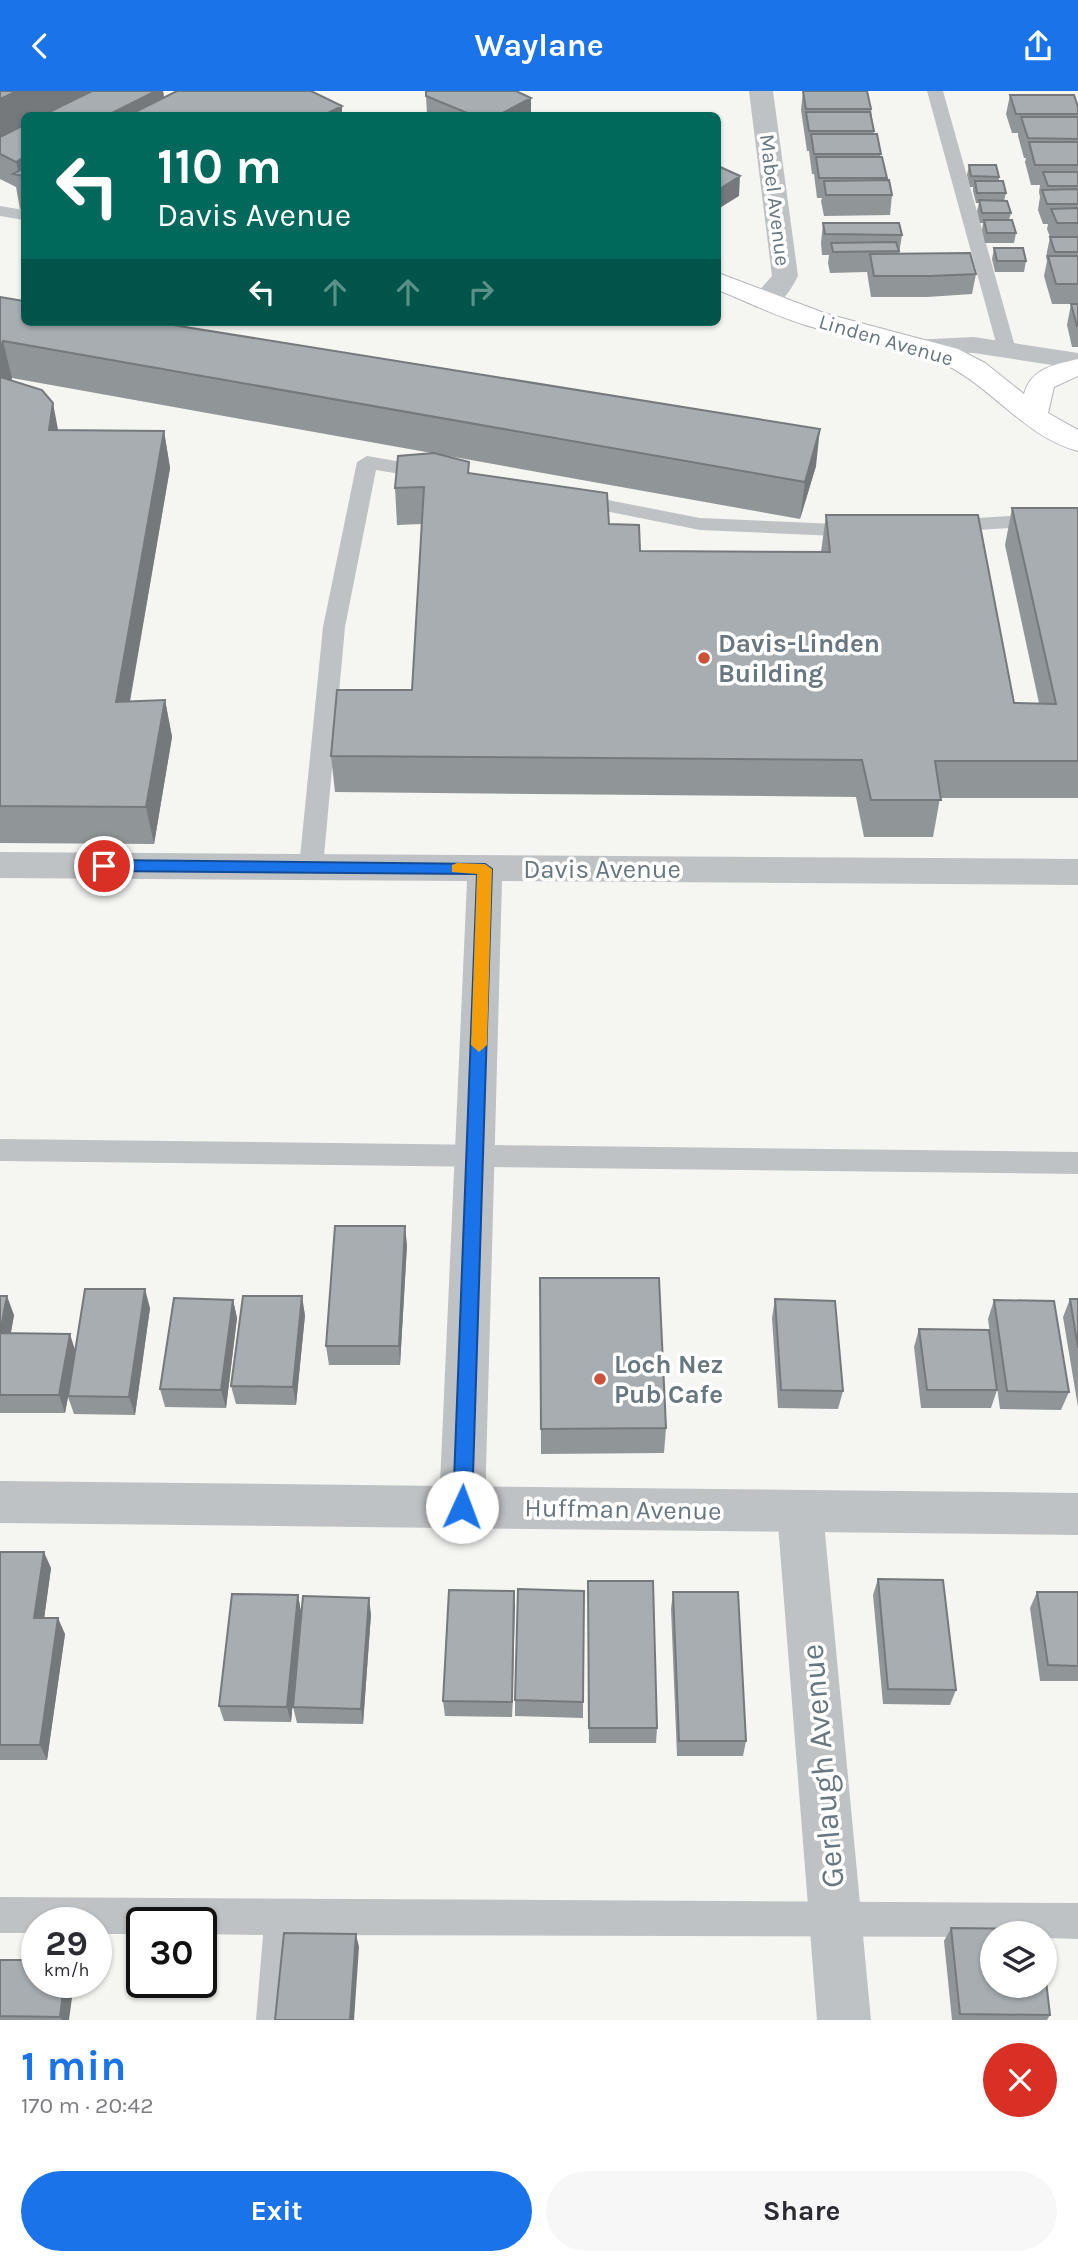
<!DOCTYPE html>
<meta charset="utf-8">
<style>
:root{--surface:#fff;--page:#f7f7f7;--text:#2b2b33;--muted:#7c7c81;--accent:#1a73e8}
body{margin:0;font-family:Karla,sans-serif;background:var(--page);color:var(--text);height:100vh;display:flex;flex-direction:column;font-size:26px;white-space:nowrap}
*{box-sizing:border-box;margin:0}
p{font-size:23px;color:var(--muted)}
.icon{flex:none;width:38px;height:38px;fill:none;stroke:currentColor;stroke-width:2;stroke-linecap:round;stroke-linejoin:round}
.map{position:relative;height:1929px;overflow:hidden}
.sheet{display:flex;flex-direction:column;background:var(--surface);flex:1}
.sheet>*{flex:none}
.guide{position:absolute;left:21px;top:21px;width:700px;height:214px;border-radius:10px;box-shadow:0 2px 5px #0004;background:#00695c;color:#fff;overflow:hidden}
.fabs{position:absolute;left:980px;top:1830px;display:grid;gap:14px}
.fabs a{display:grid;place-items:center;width:77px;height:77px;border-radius:50%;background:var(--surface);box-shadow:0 2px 5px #0004;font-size:35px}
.speed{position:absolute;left:21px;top:1816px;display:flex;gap:14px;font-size:35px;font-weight:700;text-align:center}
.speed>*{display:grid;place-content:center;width:91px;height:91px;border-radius:50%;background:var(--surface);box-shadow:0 2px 5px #0004;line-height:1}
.speed small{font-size:18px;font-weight:400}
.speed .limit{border:4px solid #111;border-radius:10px;background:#fff;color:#111}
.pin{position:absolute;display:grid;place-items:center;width:60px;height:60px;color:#fff;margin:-30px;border:4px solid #fff;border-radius:50%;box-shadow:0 2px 7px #0007}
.me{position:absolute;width:77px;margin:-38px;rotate:2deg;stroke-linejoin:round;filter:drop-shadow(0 0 5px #0008)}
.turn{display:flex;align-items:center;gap:24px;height:147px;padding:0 21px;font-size:32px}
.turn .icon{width:91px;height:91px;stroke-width:2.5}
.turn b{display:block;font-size:49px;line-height:60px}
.lanes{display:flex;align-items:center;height:66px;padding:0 21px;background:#0003;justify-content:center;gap:35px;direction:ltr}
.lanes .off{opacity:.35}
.round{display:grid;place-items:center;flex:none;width:74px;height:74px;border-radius:37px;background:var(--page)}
.headline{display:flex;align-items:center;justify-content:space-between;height:119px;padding:0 21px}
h1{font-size:42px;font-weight:700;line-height:52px;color:var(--accent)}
.primary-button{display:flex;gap:14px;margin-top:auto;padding:14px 21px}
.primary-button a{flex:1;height:80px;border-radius:42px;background:var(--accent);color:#fff;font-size:28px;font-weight:700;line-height:80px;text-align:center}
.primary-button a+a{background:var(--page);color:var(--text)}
header{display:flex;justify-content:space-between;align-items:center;height:91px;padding:0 21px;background:var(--accent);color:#fff;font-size:32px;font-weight:700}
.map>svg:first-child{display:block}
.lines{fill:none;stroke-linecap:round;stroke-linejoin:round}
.secondary-casing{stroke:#b1b6b9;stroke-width:2}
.service{fill:#bfc2c5;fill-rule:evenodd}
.minor{fill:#bfc2c5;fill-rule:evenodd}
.tertiary{fill:#bfc2c5;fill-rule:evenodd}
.secondary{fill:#fff;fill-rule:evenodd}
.wall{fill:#909598}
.shaded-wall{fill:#75797c}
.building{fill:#a7adb1;stroke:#75797c;stroke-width:2}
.route{fill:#1a73e8;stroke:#114b97;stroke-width:2}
.slow{fill:#f59e0b}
.poi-dot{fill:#cc513b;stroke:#fff;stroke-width:2.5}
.labels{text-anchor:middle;stroke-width:7;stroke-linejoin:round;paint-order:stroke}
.far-street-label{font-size:21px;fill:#68767f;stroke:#fff}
.poi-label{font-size:26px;font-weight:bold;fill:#68767f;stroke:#fff;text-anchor:start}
.street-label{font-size:26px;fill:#68767f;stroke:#fff}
.near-street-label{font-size:32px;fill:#68767f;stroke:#fff}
</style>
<header><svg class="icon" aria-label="back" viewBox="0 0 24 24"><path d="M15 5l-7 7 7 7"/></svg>Waylane<svg class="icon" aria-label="share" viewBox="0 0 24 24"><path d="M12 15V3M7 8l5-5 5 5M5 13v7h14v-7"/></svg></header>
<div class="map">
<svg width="1078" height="1929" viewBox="0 0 1078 1929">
<rect width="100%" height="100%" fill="#f5f5f2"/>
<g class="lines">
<defs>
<path id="secondary" d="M 718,182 L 827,223 L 958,258 L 985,272 L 1024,303 C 1031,277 1054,274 1078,268 L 1078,285 L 1054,296 L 1048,322 L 1078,339 L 1078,360 C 1024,346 990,293 940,271 C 904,255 851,247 812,236 C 780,227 748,211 718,199 Z"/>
</defs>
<!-- secondary casing -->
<use href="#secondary" class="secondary-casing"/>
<!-- service -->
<path class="service" d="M 927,0 L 943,0 L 1016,259 L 1014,263 L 1000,263 L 998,259 Z
M 0,115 L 24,119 L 24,129 L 0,125 Z
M 367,365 L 431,376 L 441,382 L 431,388 L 376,379 L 345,536 L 323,776 L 320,782 L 311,785 L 302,782 L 299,776 L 323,536 L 357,371 Z
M 572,402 L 700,427 L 860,434 L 870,440 L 860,446 L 700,439 L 565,412 L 562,408 L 565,404 Z
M 1078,421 L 1078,433 L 944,441 L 934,435 L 944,429 Z
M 0,1048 L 1078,1061 L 1078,1083 L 0,1070 Z
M 0,1806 L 1078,1812 L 1078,1848 L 1045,1847 L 1045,1843 L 992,1843 L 992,1846 L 298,1844 L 292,1929 L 256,1929 L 263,1844 L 201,1843 L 201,1832 L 142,1832 L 142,1843 L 96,1843 L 96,1832 L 37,1832 L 37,1842 L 0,1842 Z"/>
<!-- minor -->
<path class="minor" d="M 749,0 L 773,0 L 798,185 C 789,203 777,221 754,216 L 750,210 L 772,185 Z
M 0,761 L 1078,768 L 1078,794 L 502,790 L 485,1416 L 478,1431 L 462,1437 L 446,1431 L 439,1416 L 467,790 L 0,787 Z
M 800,1400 L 816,1406 L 823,1421 L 871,1929 L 817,1929 L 777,1421 L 784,1406 Z"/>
<!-- tertiary -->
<path class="tertiary" d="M 974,246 L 1078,262 L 1078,278 L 974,262 L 911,261 L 907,255 L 911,249 Z
M 0,1390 L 1078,1402 L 1078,1444 L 0,1432 Z"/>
<!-- secondary -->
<use href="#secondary" class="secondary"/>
</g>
<!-- wall -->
<path class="wall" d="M 0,0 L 163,0 L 164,7 L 342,15 L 342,24 L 24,24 L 24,119 L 20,118 L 16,96 L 0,88 Z
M 803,0 L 871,18 L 874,43 L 881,63 L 880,66 L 887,87 L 886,89 L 892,104 L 890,124 L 824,125 L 821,110 L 822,107 L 817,107 L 814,83 L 812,83 L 809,60 L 807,60 L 801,19 Z
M 1010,4 L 1078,16 L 1078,256 L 1072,256 L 1067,234 L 1071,213 L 1052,213 L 1044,185 L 1047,170 L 1046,166 L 1050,146 L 1047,138 L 1048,133 L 1043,133 L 1038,119 L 1040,106 L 1039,101 L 1040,94 L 1031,94 L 1025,71 L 1026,67 L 1024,67 L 1018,45 L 1018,42 L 1012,42 L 1006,23 Z
M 426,5 L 531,7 L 531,24 L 427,24 Z
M 969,74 L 999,86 L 999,90 L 1006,102 L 1004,110 L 1011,122 L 1009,129 L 1016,142 L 1014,152 L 985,152 L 982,139 L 983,132 L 980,132 L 977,120 L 979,112 L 976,112 L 973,100 L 973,96 L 970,96 L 967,84 Z
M 823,132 L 902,144 L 899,163 L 976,183 L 972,203 L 927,206 L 871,206 L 867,181 L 830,182 L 828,172 L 829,164 L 822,164 L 821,152 Z
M 994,157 L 1026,170 L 1024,181 L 995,181 L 992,168 Z
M 0,206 L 816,375 L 800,428 L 12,287 L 11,290 L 58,339 L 164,340 L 170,377 L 130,611 L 165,609 L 172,646 L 154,753 L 0,752 Z
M 469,371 L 469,383 L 609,433 L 640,460 L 821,461 L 826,424 L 1014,612 L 1039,612 L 1005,454 L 1012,417 L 1078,417 L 1078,707 L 940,707 L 933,746 L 864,746 L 856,706 L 335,701 L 331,665 L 412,599 L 422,433 L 397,434 L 395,397 Z
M 407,1154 L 400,1274 L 329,1274 L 326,1255 Z
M 540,1187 L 666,1337 L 664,1362 L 541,1363 Z
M 0,1205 L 14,1224 L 11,1242 L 75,1259 L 150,1217 L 135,1324 L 74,1323 L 68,1306 L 65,1322 L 0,1322 Z
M 775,1208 L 843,1300 L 838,1318 L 778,1317 L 772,1227 Z
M 1070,1208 L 1078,1208 L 1078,1316 L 1063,1226 Z
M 233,1209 L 237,1227 L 226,1317 L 165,1316 L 160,1298 Z
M 994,1209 L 1069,1301 L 1061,1319 L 1000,1318 L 988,1228 Z
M 305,1224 L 296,1314 L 236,1313 L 231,1295 Z
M 919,1238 L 997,1299 L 991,1317 L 921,1317 L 914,1256 Z
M 0,1461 L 51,1477 L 44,1527 L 65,1543 L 47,1669 L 0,1669 Z
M 878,1488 L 956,1599 L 950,1614 L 883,1613 L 873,1504 Z
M 588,1490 L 657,1637 L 656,1652 L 589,1652 Z
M 514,1500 L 512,1626 L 445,1625 L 443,1610 Z
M 673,1501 L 746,1650 L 743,1665 L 677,1665 L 671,1518 Z
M 1037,1501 L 1078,1501 L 1078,1590 L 1040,1590 L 1030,1517 Z
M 298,1504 L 301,1521 L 291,1631 L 224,1630 L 219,1615 Z
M 371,1523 L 363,1633 L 297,1632 L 293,1616 Z
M 515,1609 L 583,1611 L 583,1627 L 515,1625 Z
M 951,1837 L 1050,1924 L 1047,1929 L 952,1929 L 944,1850 Z
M 0,1869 L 69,1929 L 0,1929 Z"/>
<!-- shaded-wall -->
<path class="shaded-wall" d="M 17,0 L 94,0 L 45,24 L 24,24 L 24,35 L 0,47 L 0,8 Z
M 156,0 L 163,0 L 167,24 L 108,24 Z
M 531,7 L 531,24 L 499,24 Z
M 342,15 L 342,24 L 324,24 Z
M 24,66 L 24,85 L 19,84 L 16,71 Z
M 740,85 L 739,105 L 718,118 L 718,99 Z
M 3,250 L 12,287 L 0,319 L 0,259 Z
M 53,312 L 60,349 L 49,339 Z
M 820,338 L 816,375 L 800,428 L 805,391 Z
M 164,340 L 170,377 L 123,648 L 116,611 Z
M 165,609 L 172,646 L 154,753 L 146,716 Z
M 405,1135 L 407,1154 L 400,1274 L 399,1255 Z
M 145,1198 L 150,1217 L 135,1324 L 129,1306 Z
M 7,1205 L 14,1224 L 7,1261 L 0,1243 Z
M 302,1205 L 305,1224 L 296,1314 L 293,1296 Z
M 233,1209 L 237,1227 L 226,1317 L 221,1299 Z
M 70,1243 L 76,1262 L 65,1322 L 59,1304 Z
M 44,1461 L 51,1477 L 42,1543 L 34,1527 Z
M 514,1500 L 515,1516 L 512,1626 L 512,1611 Z
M 298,1504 L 301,1521 L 291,1631 L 287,1616 Z
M 369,1507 L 371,1523 L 363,1633 L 361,1618 Z
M 58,1527 L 65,1543 L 47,1669 L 40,1654 Z
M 356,1843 L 359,1856 L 354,1929 L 350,1929 Z
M 64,1892 L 74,1892 L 69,1929 L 62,1929 L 60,1926 Z"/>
<!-- building -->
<path class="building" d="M 0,0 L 17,0 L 0,8 Z
M 92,0 L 156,0 L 108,24 L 43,24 Z
M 177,0 L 311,0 L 342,15 L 324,24 L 129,24 Z
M 426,0 L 516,0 L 531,7 L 499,24 L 472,24 L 426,5 Z
M 803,0 L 867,0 L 871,18 L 806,18 Z
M 1010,4 L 1074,4 L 1078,16 L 1078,23 L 1016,23 Z
M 806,21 L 870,21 L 874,40 L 809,40 Z
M 1021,26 L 1078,26 L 1078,48 L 1028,47 Z
M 24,34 L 24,66 L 16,71 L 0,63 L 0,46 Z
M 811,43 L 877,43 L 881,63 L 814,63 Z
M 1029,51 L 1078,51 L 1078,74 L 1035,74 Z
M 816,66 L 882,66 L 887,87 L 819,87 Z
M 969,74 L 996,74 L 999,86 L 971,85 Z
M 718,75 L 740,85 L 718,99 Z
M 24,77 L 24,85 L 13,83 Z
M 1043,81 L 1078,81 L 1078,95 L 1048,95 Z
M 889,89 L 892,104 L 826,104 L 824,90 Z
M 975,90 L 1003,90 L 1006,102 L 977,102 Z
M 1078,98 L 1078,113 L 1047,113 L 1042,99 Z
M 979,109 L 1007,110 L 1011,122 L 982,122 Z
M 1078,117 L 1078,132 L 1057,132 L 1051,118 Z
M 984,129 L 1012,129 L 1016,142 L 987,142 Z
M 823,132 L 899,132 L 902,144 L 825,143 Z
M 1050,146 L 1078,146 L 1078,161 L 1055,161 Z
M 896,151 L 899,160 L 833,161 L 831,152 Z
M 994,157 L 1023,157 L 1026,170 L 997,170 Z
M 970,162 L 976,183 L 931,185 L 874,185 L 870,163 Z
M 1048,165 L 1078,165 L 1078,193 L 1056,193 Z
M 0,206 L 24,210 L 24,231 L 154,231 L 820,338 L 805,391 L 3,250 L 0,259 Z
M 1071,213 L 1078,213 L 1078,235 L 1077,235 Z
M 0,286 L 42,299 L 53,312 L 49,339 L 164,340 L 116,611 L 165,609 L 146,716 L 0,715 Z
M 434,362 L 469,371 L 468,382 L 607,402 L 609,433 L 639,434 L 640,460 L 830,461 L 826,424 L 978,424 L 1014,612 L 1056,613 L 1012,417 L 1078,417 L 1078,670 L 935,670 L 941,709 L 871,709 L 862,669 L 331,665 L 337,599 L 412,599 L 424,396 L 395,397 L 398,365 Z
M 335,1135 L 405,1135 L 399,1255 L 326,1255 Z
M 540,1187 L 659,1187 L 666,1337 L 541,1338 Z
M 85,1198 L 145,1198 L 129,1306 L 68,1305 Z
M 0,1205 L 7,1205 L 0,1242 Z
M 243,1205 L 302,1205 L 293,1296 L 231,1295 Z
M 174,1207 L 233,1209 L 221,1299 L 160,1298 Z
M 775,1208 L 835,1210 L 843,1300 L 781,1299 Z
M 1070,1208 L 1078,1208 L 1078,1257 Z
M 994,1209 L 1054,1210 L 1069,1301 L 1007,1300 Z
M 919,1238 L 989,1239 L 997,1299 L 927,1299 Z
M 0,1242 L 70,1243 L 59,1304 L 0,1304 Z
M 0,1461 L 44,1461 L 34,1527 L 58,1527 L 40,1654 L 0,1654 Z
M 878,1488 L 943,1489 L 956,1599 L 888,1598 Z
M 588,1490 L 653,1490 L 657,1637 L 589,1637 Z
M 518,1498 L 584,1500 L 583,1611 L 515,1609 Z
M 449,1499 L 514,1500 L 512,1611 L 443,1610 Z
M 673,1501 L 738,1501 L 746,1650 L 679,1650 Z
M 1037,1501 L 1078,1501 L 1078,1575 L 1048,1574 Z
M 232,1503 L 298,1504 L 287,1616 L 219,1615 Z
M 303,1505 L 369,1507 L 361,1618 L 293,1616 Z
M 951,1837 L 1039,1838 L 1040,1843 L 992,1843 L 992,1895 L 1045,1895 L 1045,1881 L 1050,1924 L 960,1923 Z
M 284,1842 L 356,1843 L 350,1929 L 275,1929 Z
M 0,1869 L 37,1869 L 37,1892 L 64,1892 L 60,1926 L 0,1925 Z"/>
<!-- route -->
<path class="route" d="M 104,769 L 485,773 L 492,778 L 472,1416 L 469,1422 L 462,1425 L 456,1422 L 453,1416 L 477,783 L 104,780 L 96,775 Z"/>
<!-- slow -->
<path class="slow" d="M 457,772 L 485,773 L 492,778 L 487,954 L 479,961 L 471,954 L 477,783 L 452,781 L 452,774 Z"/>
<!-- markers -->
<g class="poi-dot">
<circle cx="704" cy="567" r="7"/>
<circle cx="600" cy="1288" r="7"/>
</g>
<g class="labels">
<!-- far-street labels -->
<g class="far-street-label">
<text transform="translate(775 109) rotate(83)" y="7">Mabel Avenue</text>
<text transform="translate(886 249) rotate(16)" y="7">Linden Avenue</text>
</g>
<!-- poi labels -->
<g class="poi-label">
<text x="718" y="561">Davis-Linden<tspan x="718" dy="30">Building</tspan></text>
<text x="614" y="1282">Loch Nez<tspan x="614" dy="30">Pub Cafe</tspan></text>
</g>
<!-- street labels -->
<g class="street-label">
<text x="602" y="787">Davis Avenue</text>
<text transform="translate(623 1418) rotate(1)" y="9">Huffman Avenue</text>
</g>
<!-- near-street labels -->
<g class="near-street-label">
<text transform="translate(822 1675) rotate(-95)" y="11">Gerlaugh Avenue</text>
</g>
</g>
</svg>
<div class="fabs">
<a><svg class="icon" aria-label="layers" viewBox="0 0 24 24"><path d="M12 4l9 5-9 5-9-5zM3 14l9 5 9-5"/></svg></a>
</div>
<div class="speed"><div>29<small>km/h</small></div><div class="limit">30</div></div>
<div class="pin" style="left:104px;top:775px;background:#d93025"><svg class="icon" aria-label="arrive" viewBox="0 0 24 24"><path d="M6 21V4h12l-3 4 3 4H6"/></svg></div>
<svg class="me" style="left:462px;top:1416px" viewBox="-20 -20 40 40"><circle r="19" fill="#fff"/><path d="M0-13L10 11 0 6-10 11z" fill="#1a73e8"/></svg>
<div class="guide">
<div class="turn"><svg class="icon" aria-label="left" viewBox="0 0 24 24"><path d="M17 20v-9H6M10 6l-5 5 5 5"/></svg><div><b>110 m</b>Davis Avenue</div></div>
<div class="lanes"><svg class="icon" aria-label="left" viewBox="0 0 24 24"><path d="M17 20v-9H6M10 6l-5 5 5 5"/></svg><svg class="icon off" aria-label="ahead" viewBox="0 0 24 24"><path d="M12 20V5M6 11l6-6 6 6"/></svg><svg class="icon off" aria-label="ahead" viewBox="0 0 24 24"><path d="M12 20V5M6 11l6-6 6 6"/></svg><svg class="icon off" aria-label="right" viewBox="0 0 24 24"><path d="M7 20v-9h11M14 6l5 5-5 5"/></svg></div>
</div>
</div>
<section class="sheet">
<div class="headline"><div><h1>1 min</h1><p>170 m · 20:42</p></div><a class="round" style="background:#d93025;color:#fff"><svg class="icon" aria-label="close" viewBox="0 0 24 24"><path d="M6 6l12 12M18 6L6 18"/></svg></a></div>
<div class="primary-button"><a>Exit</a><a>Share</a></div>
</section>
